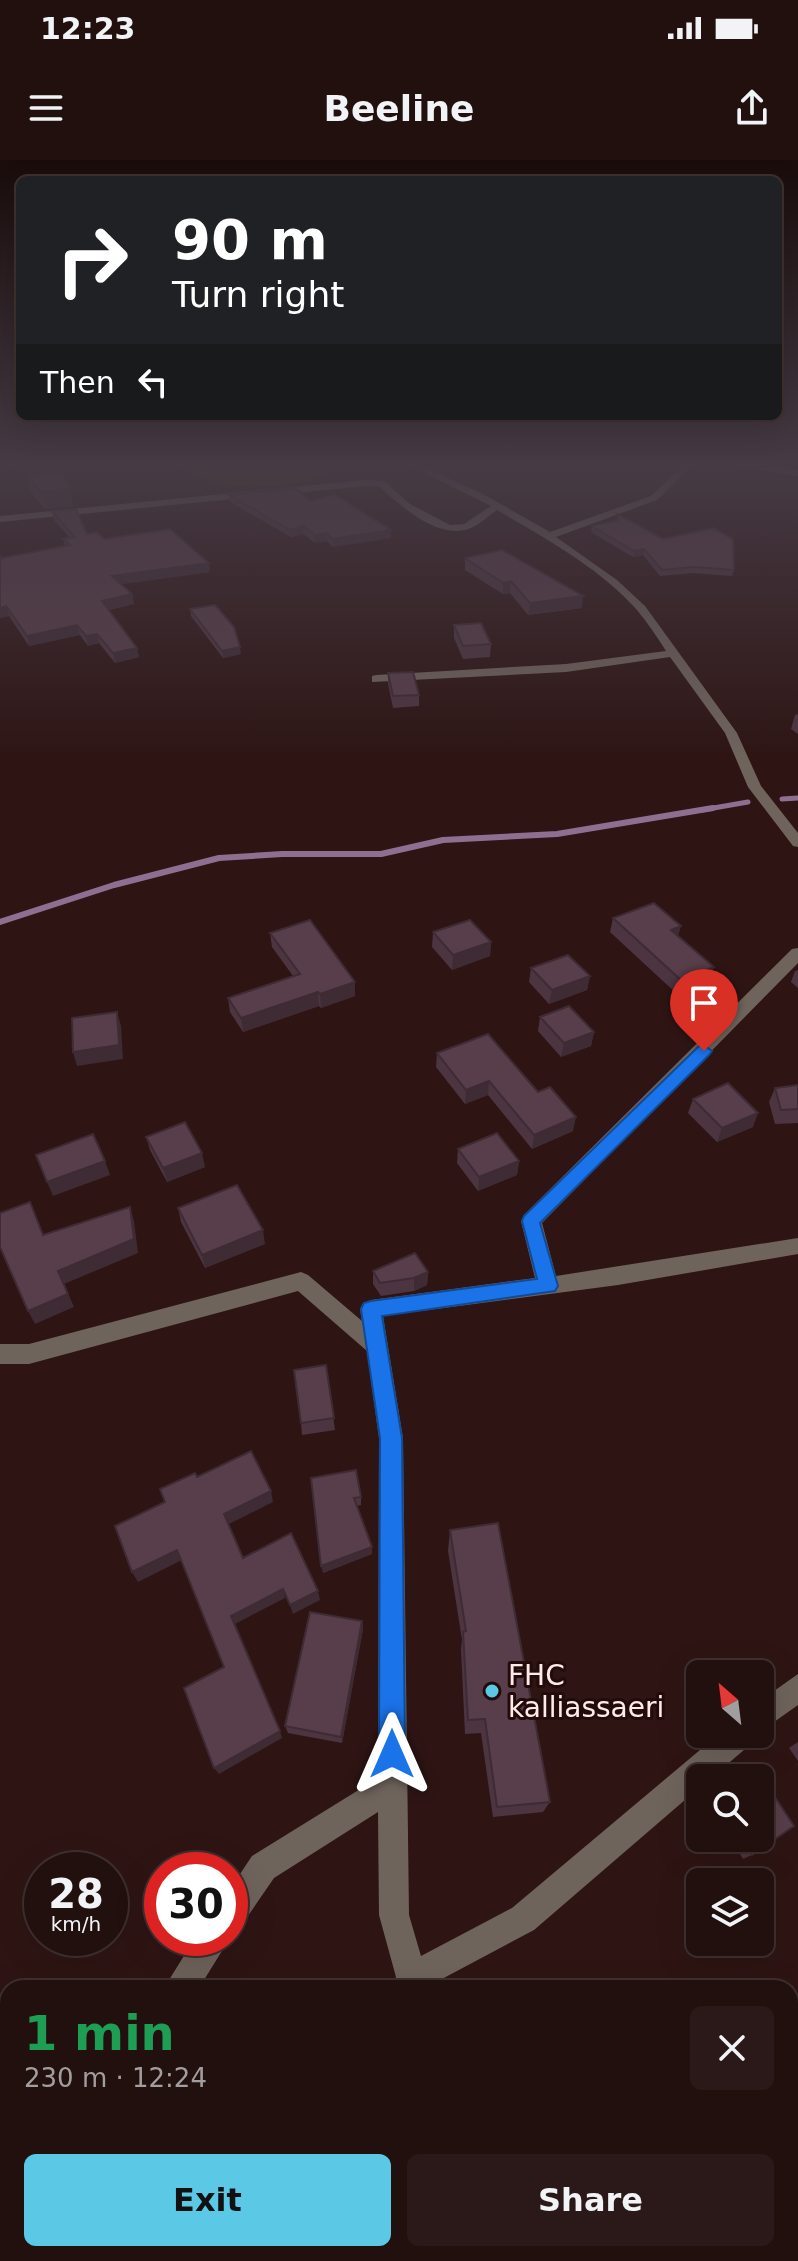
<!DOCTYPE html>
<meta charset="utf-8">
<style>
:root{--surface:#22100f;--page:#2a1918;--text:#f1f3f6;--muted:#a29d9e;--line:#3f302f;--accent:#5bc8e6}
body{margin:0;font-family:"DejaVu Sans",sans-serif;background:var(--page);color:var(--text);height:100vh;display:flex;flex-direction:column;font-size:30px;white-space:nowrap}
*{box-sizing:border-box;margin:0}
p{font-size:26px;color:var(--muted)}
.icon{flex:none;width:44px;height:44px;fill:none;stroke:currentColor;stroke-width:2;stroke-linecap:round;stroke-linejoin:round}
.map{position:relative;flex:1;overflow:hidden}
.drawer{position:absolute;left:0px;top:1820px;width:798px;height:282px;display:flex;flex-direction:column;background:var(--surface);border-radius:24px 24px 0 0;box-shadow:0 8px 32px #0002,0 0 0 2px var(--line)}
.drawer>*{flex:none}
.top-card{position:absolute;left:16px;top:16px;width:766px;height:244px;border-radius:12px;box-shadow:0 8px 32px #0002,0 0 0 2px var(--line);background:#202124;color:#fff;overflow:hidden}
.needle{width:52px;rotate:332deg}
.buttons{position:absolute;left:686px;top:1500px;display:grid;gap:16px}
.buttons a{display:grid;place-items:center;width:88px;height:88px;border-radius:12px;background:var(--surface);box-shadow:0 8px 32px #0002,0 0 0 2px var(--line);font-size:40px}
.speed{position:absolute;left:24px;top:1692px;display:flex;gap:16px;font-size:40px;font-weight:700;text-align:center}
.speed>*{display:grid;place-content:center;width:104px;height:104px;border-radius:50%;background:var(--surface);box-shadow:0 8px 32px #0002,0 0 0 2px var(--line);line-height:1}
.speed small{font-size:20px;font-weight:400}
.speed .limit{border:12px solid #d22;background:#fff;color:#111}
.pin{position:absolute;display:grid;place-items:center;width:68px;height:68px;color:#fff;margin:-82px -34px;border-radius:50% 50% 50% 0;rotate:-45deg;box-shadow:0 0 8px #0007}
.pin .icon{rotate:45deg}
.me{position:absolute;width:88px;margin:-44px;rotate:0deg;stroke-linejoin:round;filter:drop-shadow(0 0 6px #0008)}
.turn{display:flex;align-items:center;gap:28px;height:168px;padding:0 24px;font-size:36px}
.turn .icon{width:104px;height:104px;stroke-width:2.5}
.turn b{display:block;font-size:56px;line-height:68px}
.then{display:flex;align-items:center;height:76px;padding:0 24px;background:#0003;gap:16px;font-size:30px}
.round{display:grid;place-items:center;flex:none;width:84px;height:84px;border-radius:12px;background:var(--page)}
.overview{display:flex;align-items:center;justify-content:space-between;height:136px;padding:0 24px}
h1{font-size:48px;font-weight:800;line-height:60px;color:#1e9e55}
.primary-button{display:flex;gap:16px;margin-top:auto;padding:16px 24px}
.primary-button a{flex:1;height:92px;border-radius:12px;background:var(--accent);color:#111;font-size:32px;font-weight:800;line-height:92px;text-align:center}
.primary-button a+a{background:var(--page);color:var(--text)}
.status{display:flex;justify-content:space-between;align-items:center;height:56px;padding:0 40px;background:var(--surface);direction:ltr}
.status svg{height:22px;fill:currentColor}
header{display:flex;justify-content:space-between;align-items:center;height:104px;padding:0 24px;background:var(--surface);font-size:36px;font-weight:800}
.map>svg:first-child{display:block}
.green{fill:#493809}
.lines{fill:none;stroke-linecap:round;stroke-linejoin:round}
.stream-far1{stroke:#8e6f92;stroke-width:5}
.stream{stroke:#8e6f92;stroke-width:6}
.service{stroke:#6f645c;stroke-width:16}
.minor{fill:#6f645c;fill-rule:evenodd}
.wall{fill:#4c3540}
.shaded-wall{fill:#3e2b34}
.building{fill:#583e4a;stroke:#3e2b34;stroke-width:2}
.route{fill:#1a73e8;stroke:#114b97;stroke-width:2}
.poi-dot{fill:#5bc8e6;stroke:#230b0b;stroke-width:3}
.labels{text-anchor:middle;stroke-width:6;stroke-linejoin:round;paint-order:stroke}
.near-poi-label{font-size:28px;fill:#fdeae9;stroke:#230b0b;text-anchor:start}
</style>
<div class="status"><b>12:23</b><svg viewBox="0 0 49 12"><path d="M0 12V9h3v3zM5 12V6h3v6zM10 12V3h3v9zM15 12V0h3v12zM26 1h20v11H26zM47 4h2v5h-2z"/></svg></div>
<header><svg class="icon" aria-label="menu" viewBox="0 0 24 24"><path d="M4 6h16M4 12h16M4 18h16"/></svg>Beeline<svg class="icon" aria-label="share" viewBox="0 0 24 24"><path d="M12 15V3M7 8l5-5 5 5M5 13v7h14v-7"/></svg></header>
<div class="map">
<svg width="798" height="2101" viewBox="0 0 798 2101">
<rect width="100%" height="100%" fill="#2e1514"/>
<!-- green -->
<path class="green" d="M 174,303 L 347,303 L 344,307 C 288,332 226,338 174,303 Z"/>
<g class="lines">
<!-- stream-far1 -->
<path class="stream-far1" d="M 782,639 L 798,638
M 702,650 L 748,642"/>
<!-- stream -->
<path class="stream" d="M 0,762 L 114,725 L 219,698 L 282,694 L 381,694 L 443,680 L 557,674 L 713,648"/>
<!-- service -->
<path class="service" d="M 0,303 L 5,303"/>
<!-- minor -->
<path class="minor" d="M 405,303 L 415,303 L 483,334 L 550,372 L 651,336 L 686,303 L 694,303 L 657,340 L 556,377 L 617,420 L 645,446 L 737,573 L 761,626 L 798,673 L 798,687 L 793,686 L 748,627 L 725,573 L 670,497 L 566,512 L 372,522 L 372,516 L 376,515 L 566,504 L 666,491 C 657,477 648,463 637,450 C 600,408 545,378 497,350 C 488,356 476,368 465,370 C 434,377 400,345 379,326 L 365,326 L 0,362 L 0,356 L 365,320 L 384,321 L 410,344 L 450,365 L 464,364 L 491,346 Z
M 732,303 L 798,310 L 798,316 L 736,306 Z
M 798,788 L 798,803 L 542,1063 L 556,1116 L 798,1078 L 798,1094 L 618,1125 L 383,1156 L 403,1278 L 409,1755 L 421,1796 L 512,1748 L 719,1574 L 755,1574 L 751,1584 L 711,1618 L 700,1618 L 700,1627 L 534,1770 L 425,1828 L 391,1828 L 396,1817 L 379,1755 L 378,1652 L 274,1718 L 241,1766 L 230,1770 L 230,1729 L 252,1696 L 378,1618 L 379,1278 L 367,1191 L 298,1131 L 29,1204 L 0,1204 L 0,1184 L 29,1184 L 301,1112 L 308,1115 L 362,1161 L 360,1149 L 363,1143 L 371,1140 L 535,1118 L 521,1061 L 524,1055 L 792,789 Z
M 798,1514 L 798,1545 L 760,1572 L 760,1541 Z
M 195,1778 L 230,1778 L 199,1828 L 164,1828 Z
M 87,2094 L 123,2094 L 122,2101 L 86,2101 Z
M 264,2094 L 300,2094 L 297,2101 L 261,2101 Z"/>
</g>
<!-- wall -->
<path class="wall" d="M 27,316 L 70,329 L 73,346 L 45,349 L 31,333 Z
M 229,335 L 310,341 L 391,378 L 333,387 L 327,381 L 315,383 L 303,374 L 291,377 L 230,342 Z
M 52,351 L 87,374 L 210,412 L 121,424 L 132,434 L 134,444 L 109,450 L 137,488 L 139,497 L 115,503 L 99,483 L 88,486 L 80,475 L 29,486 L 9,456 L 0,458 L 0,395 L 2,398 L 65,386 L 63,379 L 70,378 L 54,360 Z
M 617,354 L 663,379 L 734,410 L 732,416 L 693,413 L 660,416 L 643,395 L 633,397 L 591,372 L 592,366 L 617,360 Z
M 465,398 L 582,448 L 528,455 L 510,433 L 503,434 L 465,410 Z
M 190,449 L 241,494 L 223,498 L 191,456 Z
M 454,465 L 491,484 L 490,497 L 463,499 L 454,478 Z
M 388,513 L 419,535 L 419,546 L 393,548 L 388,524 Z
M 798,554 L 798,574 L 791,569 L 795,555 Z
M 613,758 L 678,776 L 709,822 L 677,834 L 610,772 Z
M 433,772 L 491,782 L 490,796 L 452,810 L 432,787 Z
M 270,773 L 355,836 L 321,848 L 319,846 L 243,872 L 230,852 L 228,838 L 293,816 L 272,787 Z
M 531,808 L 590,816 L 587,830 L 549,844 L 529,822 Z
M 798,810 L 798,828 L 791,822 L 795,811 Z
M 540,857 L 594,872 L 591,886 L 561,897 L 538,871 Z
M 488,874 L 573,971 L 532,989 L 488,935 L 465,944 L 436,907 L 437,893 Z
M 798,925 L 798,963 L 775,964 L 769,942 L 775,928 Z
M 693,939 L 753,967 L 717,982 L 688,953 Z
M 146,977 L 205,1007 L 167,1022 L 150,990 Z
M 458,989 L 519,1001 L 517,1015 L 478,1031 L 457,1003 Z
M 178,1048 L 265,1084 L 205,1108 L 181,1062 Z
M 373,1111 L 428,1112 L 427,1125 L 414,1131 L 381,1136 L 373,1124 Z
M 326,1205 L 335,1270 L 302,1275 L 301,1263 Z
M 311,1318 L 361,1337 L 361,1345 L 357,1346 L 372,1394 L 323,1413 Z
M 450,1370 L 550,1642 L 543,1652 L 493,1657 L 481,1573 L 465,1574 L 461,1489 L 462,1480 L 448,1391 Z
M 362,1461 L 363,1469 L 342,1583 L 288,1573 L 285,1566 Z
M 798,1582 L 798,1601 L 789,1588 Z
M 730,1678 L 760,1678 L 752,1695 L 743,1699 Z"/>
<!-- shaded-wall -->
<path class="shaded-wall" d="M 70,329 L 73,346 L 45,349 L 41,332 Z
M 303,366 L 303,374 L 291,377 L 290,370 Z
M 391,370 L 391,378 L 333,387 L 332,379 Z
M 327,373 L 327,381 L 315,383 L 315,375 Z
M 644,389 L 643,395 L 633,397 L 634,391 Z
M 209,403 L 210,412 L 114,425 L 112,416 Z
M 511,421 L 510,433 L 503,434 L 503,423 Z
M 132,434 L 134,444 L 104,451 L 102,441 Z
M 583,436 L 582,448 L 528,455 L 530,443 Z
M 6,446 L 9,456 L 0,458 L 0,448 Z
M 77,465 L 80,475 L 29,486 L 27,476 Z
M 97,474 L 99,483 L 88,486 L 86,476 Z
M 240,487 L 241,494 L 223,498 L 222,491 Z
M 137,488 L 139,497 L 115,503 L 113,493 Z
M 681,766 L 677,781 L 671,770 Z
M 491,782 L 490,796 L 452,810 L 453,795 Z
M 714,807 L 709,822 L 677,834 L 681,820 Z
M 590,816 L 587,830 L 549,844 L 552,830 Z
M 355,822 L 355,836 L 321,848 L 320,834 Z
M 318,832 L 319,846 L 243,872 L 241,858 Z
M 117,852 L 121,866 L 123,899 L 77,906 L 73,892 Z
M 594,872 L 591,886 L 561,897 L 564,883 Z
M 489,921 L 488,935 L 465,944 L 466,930 Z
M 758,953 L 753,967 L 717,982 L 722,968 Z
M 576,957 L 573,971 L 532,989 L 534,975 Z
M 202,993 L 205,1007 L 167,1022 L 163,1008 Z
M 105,1001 L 110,1015 L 53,1036 L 47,1022 Z
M 519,1001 L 517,1015 L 478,1031 L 479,1017 Z
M 130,1047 L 134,1061 L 138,1093 L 64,1124 L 74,1147 L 35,1164 L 28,1151 L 58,1111 Z
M 263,1070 L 265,1084 L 205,1108 L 202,1095 Z
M 428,1112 L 427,1125 L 414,1131 L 414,1118 Z
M 271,1331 L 273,1342 L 227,1365 L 224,1354 Z
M 372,1387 L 372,1394 L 323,1413 L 321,1406 Z
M 177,1390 L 182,1400 L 138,1422 L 132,1412 Z
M 283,1429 L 285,1438 L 235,1464 L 231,1456 Z
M 318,1431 L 320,1440 L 293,1454 L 290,1445 Z
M 362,1461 L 363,1469 L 342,1583 L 341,1577 Z
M 280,1571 L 282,1578 L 219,1614 L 214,1608 Z"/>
<!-- building -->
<path class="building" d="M 62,312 L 70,329 L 41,332 L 27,316 Z
M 296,328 L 310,341 L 335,335 L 391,370 L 332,379 L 327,373 L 315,375 L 303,366 L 290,370 L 229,335 Z
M 76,349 L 87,374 L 97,372 L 104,379 L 170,369 L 209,403 L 112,416 L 132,434 L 102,441 L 137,488 L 113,493 L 97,474 L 86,476 L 77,465 L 27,476 L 6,446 L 0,448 L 0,395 L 2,398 L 70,385 L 63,379 L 75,377 L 52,351 Z
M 617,354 L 663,379 L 713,368 L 733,379 L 734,410 L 694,407 L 662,410 L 644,389 L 634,391 L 592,366 L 619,360 Z
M 502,390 L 583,436 L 530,443 L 511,421 L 503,423 L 465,398 Z
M 215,445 L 234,467 L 240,487 L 222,491 L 190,449 Z
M 481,463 L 491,484 L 463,486 L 454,465 Z
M 413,512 L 419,535 L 393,536 L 388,513 Z
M 654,743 L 681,766 L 671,770 L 714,807 L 681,820 L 613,758 Z
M 310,760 L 355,822 L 320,834 L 318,832 L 241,858 L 228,838 L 300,814 L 270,773 Z
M 470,760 L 491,782 L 453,795 L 433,772 Z
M 568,795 L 590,816 L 552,830 L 531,808 Z
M 569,846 L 594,872 L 564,883 L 540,857 Z
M 117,852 L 119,885 L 73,892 L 72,858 Z
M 488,874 L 538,932 L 550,927 L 576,957 L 534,975 L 489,921 L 466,930 L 437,893 Z
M 728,923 L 758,953 L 722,968 L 693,939 Z
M 798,925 L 798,949 L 781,950 L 775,928 Z
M 185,962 L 202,993 L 163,1008 L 146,977 Z
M 497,973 L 519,1001 L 479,1017 L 458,989 Z
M 93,974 L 105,1001 L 47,1022 L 36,995 Z
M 237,1025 L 263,1070 L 202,1095 L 178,1048 Z
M 30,1042 L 43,1075 L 130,1047 L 134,1079 L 58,1111 L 68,1134 L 28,1151 L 0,1087 L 0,1053 Z
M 415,1093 L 428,1112 L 414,1118 L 380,1123 L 373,1111 Z
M 326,1205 L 334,1258 L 301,1263 L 294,1210 Z
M 251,1291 L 271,1331 L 224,1354 L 243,1398 L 291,1373 L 318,1431 L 290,1445 L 283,1429 L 231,1456 L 280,1571 L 214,1608 L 184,1528 L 224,1507 L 177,1390 L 132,1412 L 115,1366 L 165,1342 L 160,1329 L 195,1313 L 197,1317 Z
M 356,1310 L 361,1337 L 354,1338 L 372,1387 L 321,1406 L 311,1318 Z
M 498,1363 L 550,1642 L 497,1647 L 485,1559 L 468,1560 L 463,1472 L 466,1471 L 450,1370 Z
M 310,1452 L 362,1461 L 341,1577 L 285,1566 Z
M 756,1608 L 794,1666 L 752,1695 L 741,1678 L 760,1678 L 760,1618 L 740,1618 Z
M 548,2094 L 666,2094 L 669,2101 L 551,2101 Z"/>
<!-- sky -->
<linearGradient id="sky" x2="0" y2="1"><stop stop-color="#190c0b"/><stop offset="0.51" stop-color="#463b45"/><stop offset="1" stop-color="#463b45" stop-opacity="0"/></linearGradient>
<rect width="798" height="597" fill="url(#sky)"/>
<!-- route -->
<path class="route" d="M 704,885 L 712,891 L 709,895 L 540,1063 L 558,1126 L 555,1131 L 382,1156 L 402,1278 L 405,1594 L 401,1603 L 392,1607 L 383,1603 L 379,1594 L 380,1278 L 361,1149 L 364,1143 L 371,1141 L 537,1119 L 522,1061 L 524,1056 L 698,887 Z"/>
<!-- markers -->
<circle class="poi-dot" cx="492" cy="1531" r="8"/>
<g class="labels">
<!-- near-poi labels -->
<g class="near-poi-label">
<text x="508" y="1525">FHC<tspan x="508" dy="32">kalliassaeri</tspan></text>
</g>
</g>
</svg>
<div class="buttons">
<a><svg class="needle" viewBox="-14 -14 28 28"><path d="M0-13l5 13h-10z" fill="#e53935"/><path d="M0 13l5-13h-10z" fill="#a29d9e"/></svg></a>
<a><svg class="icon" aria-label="search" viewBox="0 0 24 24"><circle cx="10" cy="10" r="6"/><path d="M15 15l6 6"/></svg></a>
<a><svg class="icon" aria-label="layers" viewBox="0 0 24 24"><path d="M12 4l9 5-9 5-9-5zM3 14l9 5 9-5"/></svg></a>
</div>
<div class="speed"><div>28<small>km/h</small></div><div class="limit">30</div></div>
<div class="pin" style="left:704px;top:891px;background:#d93025"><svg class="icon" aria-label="arrive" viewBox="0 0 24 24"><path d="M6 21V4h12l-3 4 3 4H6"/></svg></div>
<svg class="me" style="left:392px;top:1594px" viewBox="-20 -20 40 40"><path d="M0-17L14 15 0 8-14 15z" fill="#1a73e8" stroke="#fff" stroke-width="4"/></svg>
<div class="top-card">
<div class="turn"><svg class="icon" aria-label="right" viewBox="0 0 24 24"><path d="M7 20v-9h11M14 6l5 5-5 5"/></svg><div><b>90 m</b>Turn right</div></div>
<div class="then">Then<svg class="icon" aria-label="left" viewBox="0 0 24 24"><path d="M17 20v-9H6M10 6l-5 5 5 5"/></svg></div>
</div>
<section class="drawer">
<div class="overview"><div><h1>1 min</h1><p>230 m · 12:24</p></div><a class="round"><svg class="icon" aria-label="close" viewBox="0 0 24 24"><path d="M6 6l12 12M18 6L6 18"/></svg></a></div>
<div class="primary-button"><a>Exit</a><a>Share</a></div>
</section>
</div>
